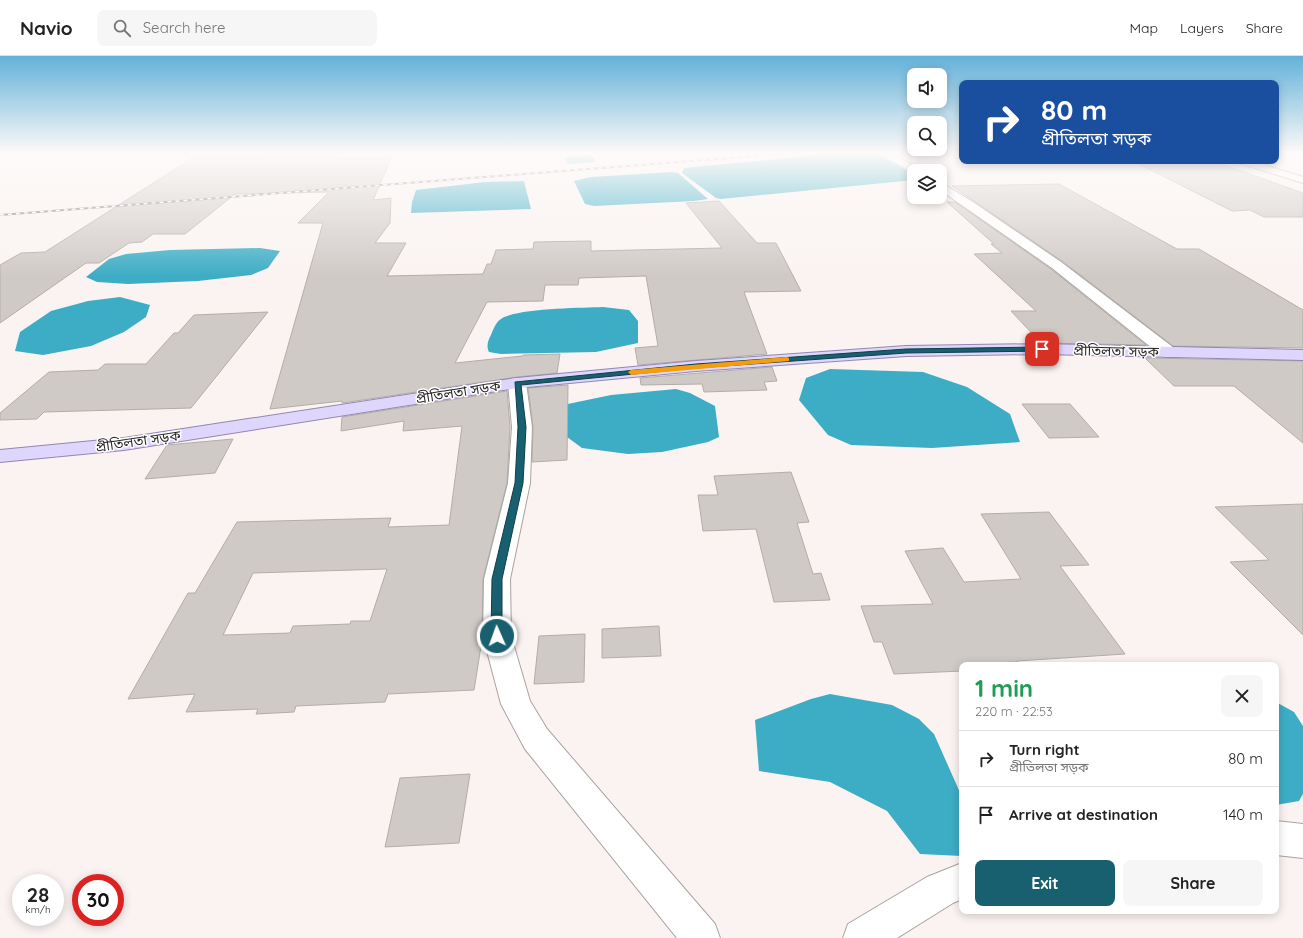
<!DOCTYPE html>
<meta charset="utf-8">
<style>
:root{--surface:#fff;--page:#f6f6f6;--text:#222;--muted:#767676;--line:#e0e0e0;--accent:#186070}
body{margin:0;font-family:Quicksand,"Noto Sans Bengali",sans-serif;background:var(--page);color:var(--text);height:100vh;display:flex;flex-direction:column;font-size:15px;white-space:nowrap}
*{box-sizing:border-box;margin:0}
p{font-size:13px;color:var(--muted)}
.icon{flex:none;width:22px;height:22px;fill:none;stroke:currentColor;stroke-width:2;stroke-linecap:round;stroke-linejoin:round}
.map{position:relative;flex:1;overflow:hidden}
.drawer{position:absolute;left:959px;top:606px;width:320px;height:252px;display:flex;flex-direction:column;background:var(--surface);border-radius:8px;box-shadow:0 2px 10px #0003}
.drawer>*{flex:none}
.top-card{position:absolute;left:959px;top:24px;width:320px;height:84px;border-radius:8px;box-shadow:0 2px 10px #0003;background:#1a4fa0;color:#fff;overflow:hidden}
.buttons{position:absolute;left:907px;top:12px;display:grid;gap:8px}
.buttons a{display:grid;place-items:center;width:40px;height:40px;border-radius:8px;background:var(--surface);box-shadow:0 2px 10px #0003;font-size:20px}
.speed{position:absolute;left:12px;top:818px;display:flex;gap:8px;font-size:20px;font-weight:700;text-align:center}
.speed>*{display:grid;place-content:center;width:52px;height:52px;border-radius:50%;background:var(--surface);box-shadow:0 2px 10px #0003;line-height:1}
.speed small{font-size:10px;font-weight:400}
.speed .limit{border:6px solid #d22;background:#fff;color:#111}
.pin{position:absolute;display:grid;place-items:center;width:34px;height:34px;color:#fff;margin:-17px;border-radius:8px;box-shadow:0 2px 6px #0006}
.me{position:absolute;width:44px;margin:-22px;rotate:358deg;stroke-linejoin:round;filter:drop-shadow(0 0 3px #0008)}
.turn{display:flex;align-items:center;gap:14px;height:84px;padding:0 16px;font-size:18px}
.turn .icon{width:52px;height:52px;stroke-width:2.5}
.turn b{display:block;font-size:28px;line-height:34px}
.round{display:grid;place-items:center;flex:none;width:42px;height:42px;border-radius:8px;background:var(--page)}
.head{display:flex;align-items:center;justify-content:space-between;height:68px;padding:0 16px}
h1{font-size:24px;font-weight:800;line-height:30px;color:#1e9e55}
.primary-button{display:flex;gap:8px;margin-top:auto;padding:8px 16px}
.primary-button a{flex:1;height:46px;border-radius:8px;background:var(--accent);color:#fff;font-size:16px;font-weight:800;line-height:46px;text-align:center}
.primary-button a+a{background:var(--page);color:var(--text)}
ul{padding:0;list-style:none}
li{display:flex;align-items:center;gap:12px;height:56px;padding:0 16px;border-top:1px solid var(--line)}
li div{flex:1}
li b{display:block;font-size:15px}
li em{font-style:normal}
header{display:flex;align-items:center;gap:24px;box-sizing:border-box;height:56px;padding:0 20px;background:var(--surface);border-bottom:1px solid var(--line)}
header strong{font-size:19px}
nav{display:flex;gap:22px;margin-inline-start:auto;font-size:14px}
.search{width:280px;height:36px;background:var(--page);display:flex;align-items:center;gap:10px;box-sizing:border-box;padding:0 14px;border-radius:8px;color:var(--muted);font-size:15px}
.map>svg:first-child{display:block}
.water{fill:#3dadc5}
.building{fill:#d0cac7;stroke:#b3adaa;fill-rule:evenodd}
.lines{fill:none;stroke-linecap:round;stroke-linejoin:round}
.minor-casing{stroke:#a9a3a0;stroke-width:2}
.major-casing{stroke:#9287b1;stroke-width:2}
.minor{fill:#fff;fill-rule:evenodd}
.major{fill:#dfd6fd;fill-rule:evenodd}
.rail-casing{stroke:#888382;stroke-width:2}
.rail{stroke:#fff;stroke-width:1.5;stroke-dasharray:4;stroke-linecap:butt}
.route{fill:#186070;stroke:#103e49}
.slow{fill:#f59e0b}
.labels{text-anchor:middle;stroke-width:3;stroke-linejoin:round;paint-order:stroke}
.street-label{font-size:14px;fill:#2a2727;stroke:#fff}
</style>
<header>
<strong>Navio</strong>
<div class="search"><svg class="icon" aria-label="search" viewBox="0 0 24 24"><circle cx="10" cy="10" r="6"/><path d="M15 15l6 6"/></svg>Search here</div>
<nav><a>Map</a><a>Layers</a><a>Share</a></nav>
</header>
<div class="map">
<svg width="1303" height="882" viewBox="0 0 1303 882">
<rect width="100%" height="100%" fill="#faf3f1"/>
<!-- water -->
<path class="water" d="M 850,96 L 873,97 L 895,106 L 914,117 L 914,124 L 721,143 L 716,142 L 682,117 L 684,112 Z
M 589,99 L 595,103 L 595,106 L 568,108 L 565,104 L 568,101 Z
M 672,116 L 678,117 L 708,143 L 694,145 L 594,150 L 585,148 L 574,125 L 591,121 Z
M 524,125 L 531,153 L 411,157 L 412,146 L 416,134 L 485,126 Z
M 260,192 L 280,195 L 268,212 L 251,219 L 198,225 L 128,228 L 97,226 L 86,221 L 109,203 L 126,198 L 170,194 Z
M 120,241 L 150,249 L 146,261 L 124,276 L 91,290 L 43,299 L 15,295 L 20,276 L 51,255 L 88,245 Z
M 603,251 L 629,254 L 638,265 L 638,287 L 596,296 L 501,298 L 489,296 C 486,290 488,284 491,279 C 493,274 496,266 501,263 C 517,252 581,252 603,251 Z
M 830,313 L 923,316 L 967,331 L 1010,358 L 1020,386 L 932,392 L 851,389 L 828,379 L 799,344 L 806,322 Z
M 676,333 L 690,337 L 715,350 L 719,381 L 708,386 L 662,396 L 628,398 L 582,392 L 567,381 L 563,349 L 611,339 Z
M 830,638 L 892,649 L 919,663 L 934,678 L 962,741 L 962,800 L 920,798 L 887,755 L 830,726 L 759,715 L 755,664 L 811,643 Z
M 1276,646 L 1294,656 L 1303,670 L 1303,738 L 1299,745 L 1276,749 Z"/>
<!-- building -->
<path class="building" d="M 338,98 L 334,102 L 392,101 L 373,144 L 391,142 L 390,167 L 375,187 L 406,187 L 387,220 L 483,218 L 487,208 L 491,208 L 496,194 L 533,193 L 534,186 L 591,185 L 591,195 L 722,192 L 686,147 L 719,145 L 757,187 L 776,187 L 801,235 L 744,236 L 767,298 L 638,309 L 635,292 L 658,290 L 646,220 L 579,222 L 578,229 L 545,229 L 543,245 L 487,246 L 455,307 L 522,300 L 523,299 L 560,298 L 557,317 L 517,321 L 342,347 L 342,345 L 270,353 L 323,167 L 298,167 L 329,136 L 235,138 L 185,178 L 153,178 L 142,186 L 129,187 L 99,207 L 86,207 L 0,267 L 0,209 L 21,197 L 45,196 L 194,101 Z
M 1133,105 L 1213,105 L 1303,137 L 1303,161 L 1264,161 L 1250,154 L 1232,155 Z
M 1059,128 L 1177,193 L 1199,193 L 1303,254 L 1303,292 L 1173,290 L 1062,205 L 952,130 Z
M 947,146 L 955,146 L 1051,213 L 1146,289 L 1041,287 L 1011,255 L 1036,255 L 974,198 L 1002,197 L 991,188 L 994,188 Z
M 268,256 L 191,352 L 44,356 L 37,363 L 0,364 L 0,357 L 49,316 L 98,314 L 105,308 L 146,308 L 174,277 L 178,277 L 194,259 Z
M 1145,302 L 1303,305 L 1303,387 L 1234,330 L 1174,330 Z
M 772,311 L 777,325 L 764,326 L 767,334 L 704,336 L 702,328 L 641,329 L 640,322 Z
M 568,329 L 567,404 L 532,406 L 533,371 L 528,332 Z
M 507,335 L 510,371 L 507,427 L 483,523 L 482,584 L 474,634 L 388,638 L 385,646 L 296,650 L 294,656 L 256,658 L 258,653 L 186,656 L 195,638 L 128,643 L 188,537 L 195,537 L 237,466 L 391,462 L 388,471 L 449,469 L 462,370 L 403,375 L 404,365 L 341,375 L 342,361 ZM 387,513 L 370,565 L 351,565 L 350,568 L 293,570 L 290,577 L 223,579 L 253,517 Z
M 1022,348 L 1070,348 L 1099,381 L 1049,382 Z
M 233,383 L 215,417 L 145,423 L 167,389 Z
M 791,416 L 809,466 L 797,467 L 813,518 L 821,517 L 830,544 L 774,546 L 756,473 L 703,475 L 698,439 L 718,439 L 714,420 Z
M 1303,448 L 1303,579 L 1230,506 L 1269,504 L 1215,451 Z
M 1049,456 L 1089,509 L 1060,510 L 1125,598 L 1017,605 L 1017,606 L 962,608 L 962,615 L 894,618 L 882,586 L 874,586 L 861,550 L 933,548 L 905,495 L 943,492 L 964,526 L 1021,523 L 981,458 Z
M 659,570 L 661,600 L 602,602 L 602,573 Z
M 585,578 L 584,626 L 534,628 L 539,580 Z
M 470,718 L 459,787 L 385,791 L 400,722 Z"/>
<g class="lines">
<defs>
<path id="minor" d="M 875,96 L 887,96 L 902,103 L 922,115 L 914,115 L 914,117 Z
M 1237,105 L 1252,105 L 1303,121 L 1303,127 L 1239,107 Z
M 940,126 L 973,146 L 1061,206 L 1174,292 L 1176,296 L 1174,300 L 1168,301 L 1162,300 L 1052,212 L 940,134 Z
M 517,322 L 523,323 L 526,327 L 532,371 L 530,427 L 510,523 L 511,580 L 530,645 L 547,673 L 715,868 L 720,882 L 677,882 L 525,693 L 501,648 L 483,580 L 484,523 L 508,427 L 512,371 L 508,327 L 511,323 Z
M 1276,765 L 1303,768 L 1303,802 L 1276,799 Z
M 962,807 L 962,843 L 953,847 L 897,882 L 843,882 L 848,868 L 927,821 Z"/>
<path id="major" d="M 1042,288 L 1303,294 L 1303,304 L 1042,298 L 906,300 L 696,315 L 517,332 L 124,394 L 0,406 L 0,394 L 124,382 L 517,322 L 696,305 L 906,290 Z"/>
</defs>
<!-- minor casing -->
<use href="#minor" class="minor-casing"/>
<!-- major casing -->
<use href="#major" class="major-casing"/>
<!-- minor -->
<use href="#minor" class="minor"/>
<!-- major -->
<use href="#major" class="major"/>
<defs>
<path id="rail" d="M 0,159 L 804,96"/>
</defs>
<!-- rail casing -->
<use href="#rail" class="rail-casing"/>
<!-- rail -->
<use href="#rail" class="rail"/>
</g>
<!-- sky -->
<linearGradient id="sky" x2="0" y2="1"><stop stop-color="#63b1da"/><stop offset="0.44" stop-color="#fdfaf9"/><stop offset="1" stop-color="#fdfaf9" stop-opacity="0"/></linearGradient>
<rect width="1303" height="220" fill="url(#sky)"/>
<!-- route -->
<path class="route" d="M 1042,291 L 1044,292 L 1044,295 L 906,297 L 696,312 L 521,329 L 526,371 L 523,427 L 502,523 L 502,580 L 501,583 L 497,584 L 493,583 L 491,580 L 492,523 L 515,427 L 518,371 L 515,326 L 696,308 L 906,293 Z"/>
<!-- slow -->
<path class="slow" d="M 787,301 L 789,302 L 789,305 L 631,319 L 628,316 L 631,314 Z"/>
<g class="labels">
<!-- street labels -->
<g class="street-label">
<text transform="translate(1116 295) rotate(1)" y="5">প্রীতিলতা সড়ক</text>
<text transform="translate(458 336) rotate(-9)" y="5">প্রীতিলতা সড়ক</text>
<text transform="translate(138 385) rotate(-8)" y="5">প্রীতিলতা সড়ক</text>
</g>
</g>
</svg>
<div class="buttons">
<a><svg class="icon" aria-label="sound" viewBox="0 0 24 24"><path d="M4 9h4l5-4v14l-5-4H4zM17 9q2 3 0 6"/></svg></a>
<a><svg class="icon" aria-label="search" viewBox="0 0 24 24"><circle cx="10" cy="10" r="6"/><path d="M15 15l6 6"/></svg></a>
<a><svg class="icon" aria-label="layers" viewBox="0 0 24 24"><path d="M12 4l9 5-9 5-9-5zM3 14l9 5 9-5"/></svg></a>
</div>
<div class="speed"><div>28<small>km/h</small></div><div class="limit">30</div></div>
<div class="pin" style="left:1042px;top:293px;background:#d93025"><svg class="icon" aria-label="arrive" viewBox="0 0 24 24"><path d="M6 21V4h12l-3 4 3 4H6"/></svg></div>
<svg class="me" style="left:497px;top:580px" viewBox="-20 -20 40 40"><circle r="17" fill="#186070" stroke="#fff" stroke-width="3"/><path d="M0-11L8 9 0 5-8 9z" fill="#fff"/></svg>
<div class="top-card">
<div class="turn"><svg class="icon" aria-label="right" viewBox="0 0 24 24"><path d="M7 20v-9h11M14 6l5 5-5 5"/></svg><div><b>80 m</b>প্রীতিলতা সড়ক</div></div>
</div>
<section class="drawer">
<div class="head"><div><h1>1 min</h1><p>220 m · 22:53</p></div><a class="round"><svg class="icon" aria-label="close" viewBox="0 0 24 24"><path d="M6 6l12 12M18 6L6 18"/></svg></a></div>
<ul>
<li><svg class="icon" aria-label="right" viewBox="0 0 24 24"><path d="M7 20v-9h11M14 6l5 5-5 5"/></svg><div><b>Turn right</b><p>প্রীতিলতা সড়ক</p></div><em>80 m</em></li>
<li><svg class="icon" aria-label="arrive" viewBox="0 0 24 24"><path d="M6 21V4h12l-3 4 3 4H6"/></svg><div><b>Arrive at destination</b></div><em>140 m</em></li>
</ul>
<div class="primary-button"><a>Exit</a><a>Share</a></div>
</section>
</div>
